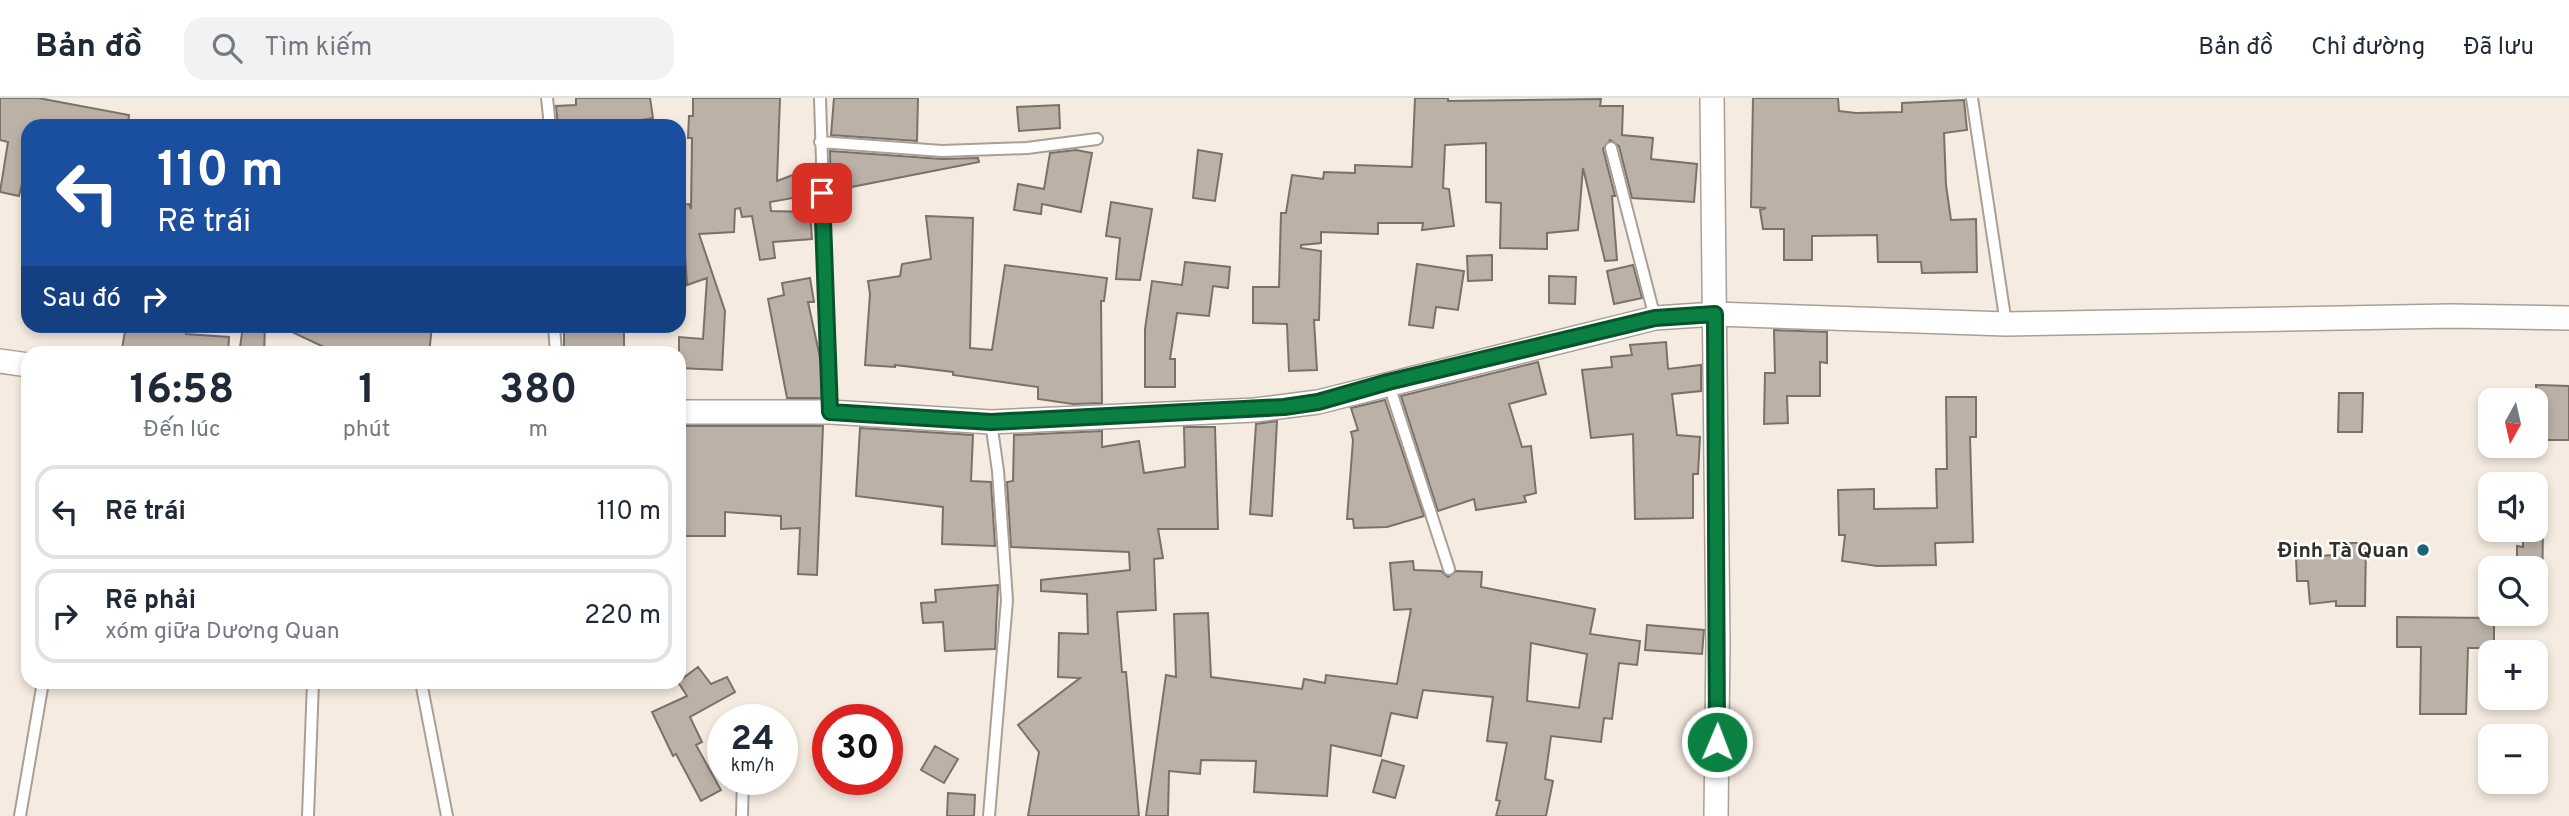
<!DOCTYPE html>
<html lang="vi">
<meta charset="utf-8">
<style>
:root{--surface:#fff;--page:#f2f2f3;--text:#1f2937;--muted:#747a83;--line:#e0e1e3}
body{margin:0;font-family:Overpass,sans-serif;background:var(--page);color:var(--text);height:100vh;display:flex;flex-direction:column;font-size:26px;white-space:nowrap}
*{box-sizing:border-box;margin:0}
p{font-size:23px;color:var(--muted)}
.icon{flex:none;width:38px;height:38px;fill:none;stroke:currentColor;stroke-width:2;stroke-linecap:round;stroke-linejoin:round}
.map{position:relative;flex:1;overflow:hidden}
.details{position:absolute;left:21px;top:248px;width:665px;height:343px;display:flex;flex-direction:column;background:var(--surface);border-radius:21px;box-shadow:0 4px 10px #0003}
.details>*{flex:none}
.top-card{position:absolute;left:21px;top:21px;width:665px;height:214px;border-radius:21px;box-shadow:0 4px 10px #0003;background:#1a4fa0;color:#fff;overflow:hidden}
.needle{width:46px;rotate:188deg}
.tools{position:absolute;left:2478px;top:290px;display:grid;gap:14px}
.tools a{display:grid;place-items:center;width:70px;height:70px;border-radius:14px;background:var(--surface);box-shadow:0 4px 10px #0003;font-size:35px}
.speed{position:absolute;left:707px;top:606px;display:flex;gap:14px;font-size:35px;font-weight:700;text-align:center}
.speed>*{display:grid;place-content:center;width:91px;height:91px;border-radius:50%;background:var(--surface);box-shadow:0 4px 10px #0003;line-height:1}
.speed small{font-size:18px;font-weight:400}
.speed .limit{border:10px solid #d22;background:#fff;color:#111}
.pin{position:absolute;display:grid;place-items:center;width:60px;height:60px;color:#fff;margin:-30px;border-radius:14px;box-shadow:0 4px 10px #0006}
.me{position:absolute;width:77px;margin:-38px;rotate:1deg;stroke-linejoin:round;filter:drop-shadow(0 0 5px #0008)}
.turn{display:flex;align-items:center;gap:24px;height:147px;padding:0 21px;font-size:32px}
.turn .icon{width:91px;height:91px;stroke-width:2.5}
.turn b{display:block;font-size:49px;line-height:60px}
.then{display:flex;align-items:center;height:66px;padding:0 21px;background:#0003;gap:14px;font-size:26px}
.eta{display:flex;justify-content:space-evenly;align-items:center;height:119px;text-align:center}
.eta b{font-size:42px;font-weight:700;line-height:49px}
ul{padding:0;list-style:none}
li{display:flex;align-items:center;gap:21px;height:94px;margin:0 14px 10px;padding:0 7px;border:4px solid var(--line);border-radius:21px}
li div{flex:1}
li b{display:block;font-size:26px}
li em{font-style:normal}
header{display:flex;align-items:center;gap:42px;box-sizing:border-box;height:98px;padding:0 35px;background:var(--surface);border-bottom:2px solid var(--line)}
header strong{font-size:33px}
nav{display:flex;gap:38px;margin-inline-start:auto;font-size:24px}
.search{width:490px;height:63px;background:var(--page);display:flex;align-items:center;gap:18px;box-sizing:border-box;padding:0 24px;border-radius:21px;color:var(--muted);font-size:26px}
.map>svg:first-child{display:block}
.building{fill:#bbb1a7;stroke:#7a7168;stroke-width:2;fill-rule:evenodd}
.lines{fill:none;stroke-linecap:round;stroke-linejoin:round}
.service-casing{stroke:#a99f95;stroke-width:14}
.minor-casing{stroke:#a99f95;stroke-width:26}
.service{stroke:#fff;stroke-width:10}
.minor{stroke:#fff;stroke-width:23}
.route-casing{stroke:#07532c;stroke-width:18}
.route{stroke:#0b8043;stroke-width:12}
.poi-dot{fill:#1f6375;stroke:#fff;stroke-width:2.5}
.labels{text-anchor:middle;stroke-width:5;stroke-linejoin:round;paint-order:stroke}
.poi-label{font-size:21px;font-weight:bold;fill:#332f2b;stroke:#fff;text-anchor:end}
</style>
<header>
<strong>Bản đồ</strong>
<div class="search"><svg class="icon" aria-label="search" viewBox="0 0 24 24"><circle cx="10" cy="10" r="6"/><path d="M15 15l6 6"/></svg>Tìm kiếm</div>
<nav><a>Bản đồ</a><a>Chỉ đường</a><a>Đã lưu</a></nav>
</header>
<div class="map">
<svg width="2569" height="718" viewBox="0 0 2569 718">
<rect width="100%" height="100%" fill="#f5ebe0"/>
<!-- building -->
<path class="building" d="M 0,0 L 38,0 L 129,17 L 128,28 L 28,28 L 28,61 L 19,98 L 0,94 L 8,44 L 0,42 Z
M 576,0 L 650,0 L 653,20 L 608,28 L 558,28 L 556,8 L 576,7 Z
M 693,0 L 780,0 L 777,83 L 814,69 L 815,96 L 770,104 L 771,113 L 810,114 L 812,141 L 773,144 L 775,160 L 760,162 L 752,118 L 742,119 L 740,110 L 735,111 L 734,134 L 699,136 L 725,213 L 722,272 L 679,270 L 679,239 L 703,241 L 707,180 L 687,187 L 682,107 L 689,106 L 691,111 L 692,40 L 688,40 L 689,18 L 693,18 Z
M 834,0 L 918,0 L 917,43 L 831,37 Z
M 1415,0 L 1448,0 L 1448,3 L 1601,1 L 1600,8 L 1623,8 L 1622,37 L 1653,40 L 1651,61 L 1697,66 L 1694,104 L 1632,100 L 1619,48 L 1610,42 L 1603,51 L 1615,98 L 1612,98 L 1617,162 L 1605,163 L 1583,70 L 1578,132 L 1547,135 L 1547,151 L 1500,150 L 1501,105 L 1486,104 L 1486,45 L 1445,47 L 1443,90 L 1449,91 L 1454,128 L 1422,132 L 1423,125 L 1378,125 L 1378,136 L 1321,134 L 1321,145 L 1301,147 L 1301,150 L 1321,153 L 1319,222 L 1314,222 L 1317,272 L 1289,273 L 1287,226 L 1253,225 L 1253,189 L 1279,189 L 1281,115 L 1286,115 L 1292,77 L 1323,81 L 1324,74 L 1355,75 L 1355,67 L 1412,69 Z
M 1753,0 L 1838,0 L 1839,13 L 1856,15 L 1902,14 L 1902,5 L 1964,2 L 1967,32 L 1944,35 L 1946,87 L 1951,122 L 1976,121 L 1977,174 L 1922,175 L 1921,164 L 1878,164 L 1877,137 L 1812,138 L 1812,162 L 1784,162 L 1784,131 L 1763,131 L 1760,112 L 1766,110 L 1751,109 Z
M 1059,7 L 1060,30 L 1019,33 L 1017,9 Z
M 1076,52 L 1092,55 L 1081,114 L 1042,106 L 1041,116 L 1014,112 L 1018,86 L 1044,91 L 1050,55 Z
M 1198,52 L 1222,56 L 1215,103 L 1193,100 Z
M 830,53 L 942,61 L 978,60 L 979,64 L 831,93 Z
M 1111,104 L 1152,111 L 1140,182 L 1116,181 L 1120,140 L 1106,138 Z
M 926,118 L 973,120 L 970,250 L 992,252 L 1005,167 L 1107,180 L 1104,203 L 1101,203 L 1102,305 L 1073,306 L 1038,301 L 1038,289 L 953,277 L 953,274 L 895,267 L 895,269 L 865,267 L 870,196 L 868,183 L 900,178 L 902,166 L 931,161 Z
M 1492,157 L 1492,182 L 1468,183 L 1467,158 Z
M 1185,164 L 1230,169 L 1228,190 L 1213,188 L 1209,218 L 1177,215 L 1170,261 L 1175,261 L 1175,289 L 1145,289 L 1145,231 L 1152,183 L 1182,187 Z
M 1417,166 L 1464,173 L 1458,212 L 1436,209 L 1433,230 L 1409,227 Z
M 1633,167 L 1642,200 L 1614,206 L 1607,173 Z
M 1549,178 L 1576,179 L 1575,206 L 1549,205 Z
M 810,180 L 814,204 L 808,204 L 821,264 L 822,300 L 787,300 L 768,201 L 784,197 L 782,185 Z
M 126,228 L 187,228 L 186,236 L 229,239 L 228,256 L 121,256 Z
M 243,228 L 265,228 L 264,256 L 239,256 Z
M 383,228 L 432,228 L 429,256 L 326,256 L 326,250 L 292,234 Z
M 564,228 L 624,228 L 624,249 L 585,249 L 585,256 L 564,256 Z
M 1774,232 L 1827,234 L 1827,265 L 1820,264 L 1820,298 L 1787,298 L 1788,325 L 1764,326 L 1765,275 L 1775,275 Z
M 1666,244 L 1668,271 L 1701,267 L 1701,293 L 1672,296 L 1677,337 L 1700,339 L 1698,376 L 1693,376 L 1693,420 L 1635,421 L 1633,336 L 1591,340 L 1582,272 L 1612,269 L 1611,259 L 1632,257 L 1630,247 Z
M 1538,264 L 1546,296 L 1509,306 L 1522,349 L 1531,348 L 1536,395 L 1524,398 L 1526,404 L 1476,412 L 1474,401 L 1438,413 L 1401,298 Z
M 2536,287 L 2569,288 L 2569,342 L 2536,342 Z
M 2339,295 L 2363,295 L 2362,334 L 2338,334 Z
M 1946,299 L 1976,299 L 1976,339 L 1970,339 L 1973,444 L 1935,445 L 1936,467 L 1877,468 L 1842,463 L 1845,437 L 1839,437 L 1838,392 L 1874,391 L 1874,411 L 1937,410 L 1936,371 L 1947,371 Z
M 1385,302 L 1424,418 L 1387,429 L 1354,430 L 1353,421 L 1347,421 L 1353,342 L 1351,334 L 1358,332 L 1351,310 Z
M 1277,323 L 1272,418 L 1250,416 L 1256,326 Z
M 679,328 L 823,328 L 817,477 L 798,476 L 800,430 L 781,431 L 781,418 L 725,414 L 725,438 L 679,438 Z
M 1184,329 L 1215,329 L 1218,431 L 1158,431 L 1163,460 L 1154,461 L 1156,512 L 1117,514 L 1122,574 L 1126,574 L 1139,718 L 1028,718 L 1039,654 L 1018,627 L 1080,580 L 1058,579 L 1059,535 L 1088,536 L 1087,496 L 1041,493 L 1041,482 L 1130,472 L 1129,454 L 1011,449 L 1007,384 L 1013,383 L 1014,337 L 1102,333 L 1102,349 L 1139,343 L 1144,375 L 1185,369 Z
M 860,330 L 973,337 L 971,383 L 991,384 L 995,448 L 942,446 L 943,409 L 856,398 Z
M 2523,432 L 2543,432 L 2542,497 L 2536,497 L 2536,471 L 2517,471 L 2517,448 L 2523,449 Z
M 2337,445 L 2366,445 L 2365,508 L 2336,508 L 2336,503 L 2310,506 L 2308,483 L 2297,483 L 2296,459 L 2337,457 Z
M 1413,463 L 1414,472 L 1441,473 L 1448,479 L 1456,473 L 1482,474 L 1481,489 L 1595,511 L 1590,536 L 1640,543 L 1637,567 L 1619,565 L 1612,621 L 1604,620 L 1601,644 L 1551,638 L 1545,681 L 1553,683 L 1546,718 L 1496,718 L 1500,703 L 1496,702 L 1507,645 L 1487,643 L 1493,599 L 1423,592 L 1417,620 L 1391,615 L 1381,658 L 1331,647 L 1327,698 L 1254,694 L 1256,663 L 1201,662 L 1200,676 L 1169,673 L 1168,718 L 1146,718 L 1166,577 L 1176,579 L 1174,516 L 1208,515 L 1211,579 L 1302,591 L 1304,581 L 1325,585 L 1326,577 L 1397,586 L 1411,511 L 1394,512 L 1390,465 ZM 1531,545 L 1587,556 L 1579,610 L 1527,603 Z
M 998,487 L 995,551 L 945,553 L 943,524 L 923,525 L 921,505 L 936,504 L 935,492 Z
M 2397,519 L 2494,520 L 2494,550 L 2468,550 L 2466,616 L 2420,616 L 2421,549 L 2397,549 Z
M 1647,527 L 1704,532 L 1702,556 L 1645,552 Z
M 698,569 L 711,586 L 727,579 L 735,594 L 690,619 L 702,644 L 696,647 L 721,692 L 701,703 L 676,656 L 673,658 L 652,614 L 687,598 L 678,584 Z
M 935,648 L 958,661 L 944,685 L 921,672 Z
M 1382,662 L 1404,668 L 1395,700 L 1373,694 Z
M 948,695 L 975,697 L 974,718 L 947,718 Z"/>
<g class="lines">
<defs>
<path id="service" d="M 547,0 L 550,28
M 820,0 L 830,314
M 1972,0 L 2006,226
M 820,44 L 942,53 L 1027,50 L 1097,41
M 1611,50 L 1655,220
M 554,228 L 556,256
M 1389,287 L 1449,471
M 421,584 L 447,718
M 20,718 L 43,584
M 308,718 L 313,584
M 742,718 L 743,681
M 989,718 L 1007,502 L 998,373 L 991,324"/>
<path id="minor" d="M 1712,0 L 1718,545 L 1716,718
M 0,263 L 28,267
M 679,314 L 830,314 L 991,324 L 1255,312 L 1318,304 L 1655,220 L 1715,216 L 2006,226 L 2451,218 L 2569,220"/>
</defs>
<!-- service casing -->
<use href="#service" class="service-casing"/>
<!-- minor casing -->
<use href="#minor" class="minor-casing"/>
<!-- service -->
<use href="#service" class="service"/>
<!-- minor -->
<use href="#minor" class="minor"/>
</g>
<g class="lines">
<defs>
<path id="route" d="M 822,95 L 830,314 L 991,324 L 1284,309 L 1318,304 L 1388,284 L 1655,220 L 1715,216 L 1717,644"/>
</defs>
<!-- route casing -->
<use href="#route" class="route-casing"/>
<!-- route -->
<use href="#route" class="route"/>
</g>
<!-- markers -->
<circle class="poi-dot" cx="2423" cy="452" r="7"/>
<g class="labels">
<!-- poi labels -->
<g class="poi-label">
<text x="2409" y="459">Đinh Tà Quan</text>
</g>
</g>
</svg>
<div class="tools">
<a><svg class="needle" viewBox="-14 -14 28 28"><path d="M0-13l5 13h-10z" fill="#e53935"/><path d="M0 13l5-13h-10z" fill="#747a83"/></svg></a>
<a><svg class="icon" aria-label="sound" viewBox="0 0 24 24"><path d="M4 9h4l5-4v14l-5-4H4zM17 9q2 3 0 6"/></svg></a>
<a><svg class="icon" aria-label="search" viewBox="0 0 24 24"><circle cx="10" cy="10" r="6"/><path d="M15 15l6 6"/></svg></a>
<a>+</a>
<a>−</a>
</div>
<div class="speed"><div>24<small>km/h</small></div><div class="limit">30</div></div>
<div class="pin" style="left:822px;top:95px;background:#d93025"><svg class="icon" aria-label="arrive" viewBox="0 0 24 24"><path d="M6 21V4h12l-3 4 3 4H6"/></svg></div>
<svg class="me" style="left:1717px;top:644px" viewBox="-20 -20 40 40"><circle r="17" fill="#0b8043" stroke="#fff" stroke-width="3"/><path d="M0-11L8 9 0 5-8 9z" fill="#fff"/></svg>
<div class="top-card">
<div class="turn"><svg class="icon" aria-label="left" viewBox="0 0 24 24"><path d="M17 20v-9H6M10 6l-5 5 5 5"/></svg><div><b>110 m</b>Rẽ trái</div></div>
<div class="then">Sau đó<svg class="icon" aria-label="right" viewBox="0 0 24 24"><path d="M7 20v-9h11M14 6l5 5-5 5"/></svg></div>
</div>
<section class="details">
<div class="eta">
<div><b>16:58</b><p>Đến lúc</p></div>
<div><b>1</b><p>phút</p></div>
<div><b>380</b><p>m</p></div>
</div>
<ul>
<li><svg class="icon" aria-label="left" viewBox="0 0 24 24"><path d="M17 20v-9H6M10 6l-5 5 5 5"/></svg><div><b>Rẽ trái</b></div><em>110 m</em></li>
<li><svg class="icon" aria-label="right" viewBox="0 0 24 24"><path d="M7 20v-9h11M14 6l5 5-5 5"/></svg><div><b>Rẽ phải</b><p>xóm giữa Dương Quan</p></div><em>220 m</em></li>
</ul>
</section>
</div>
